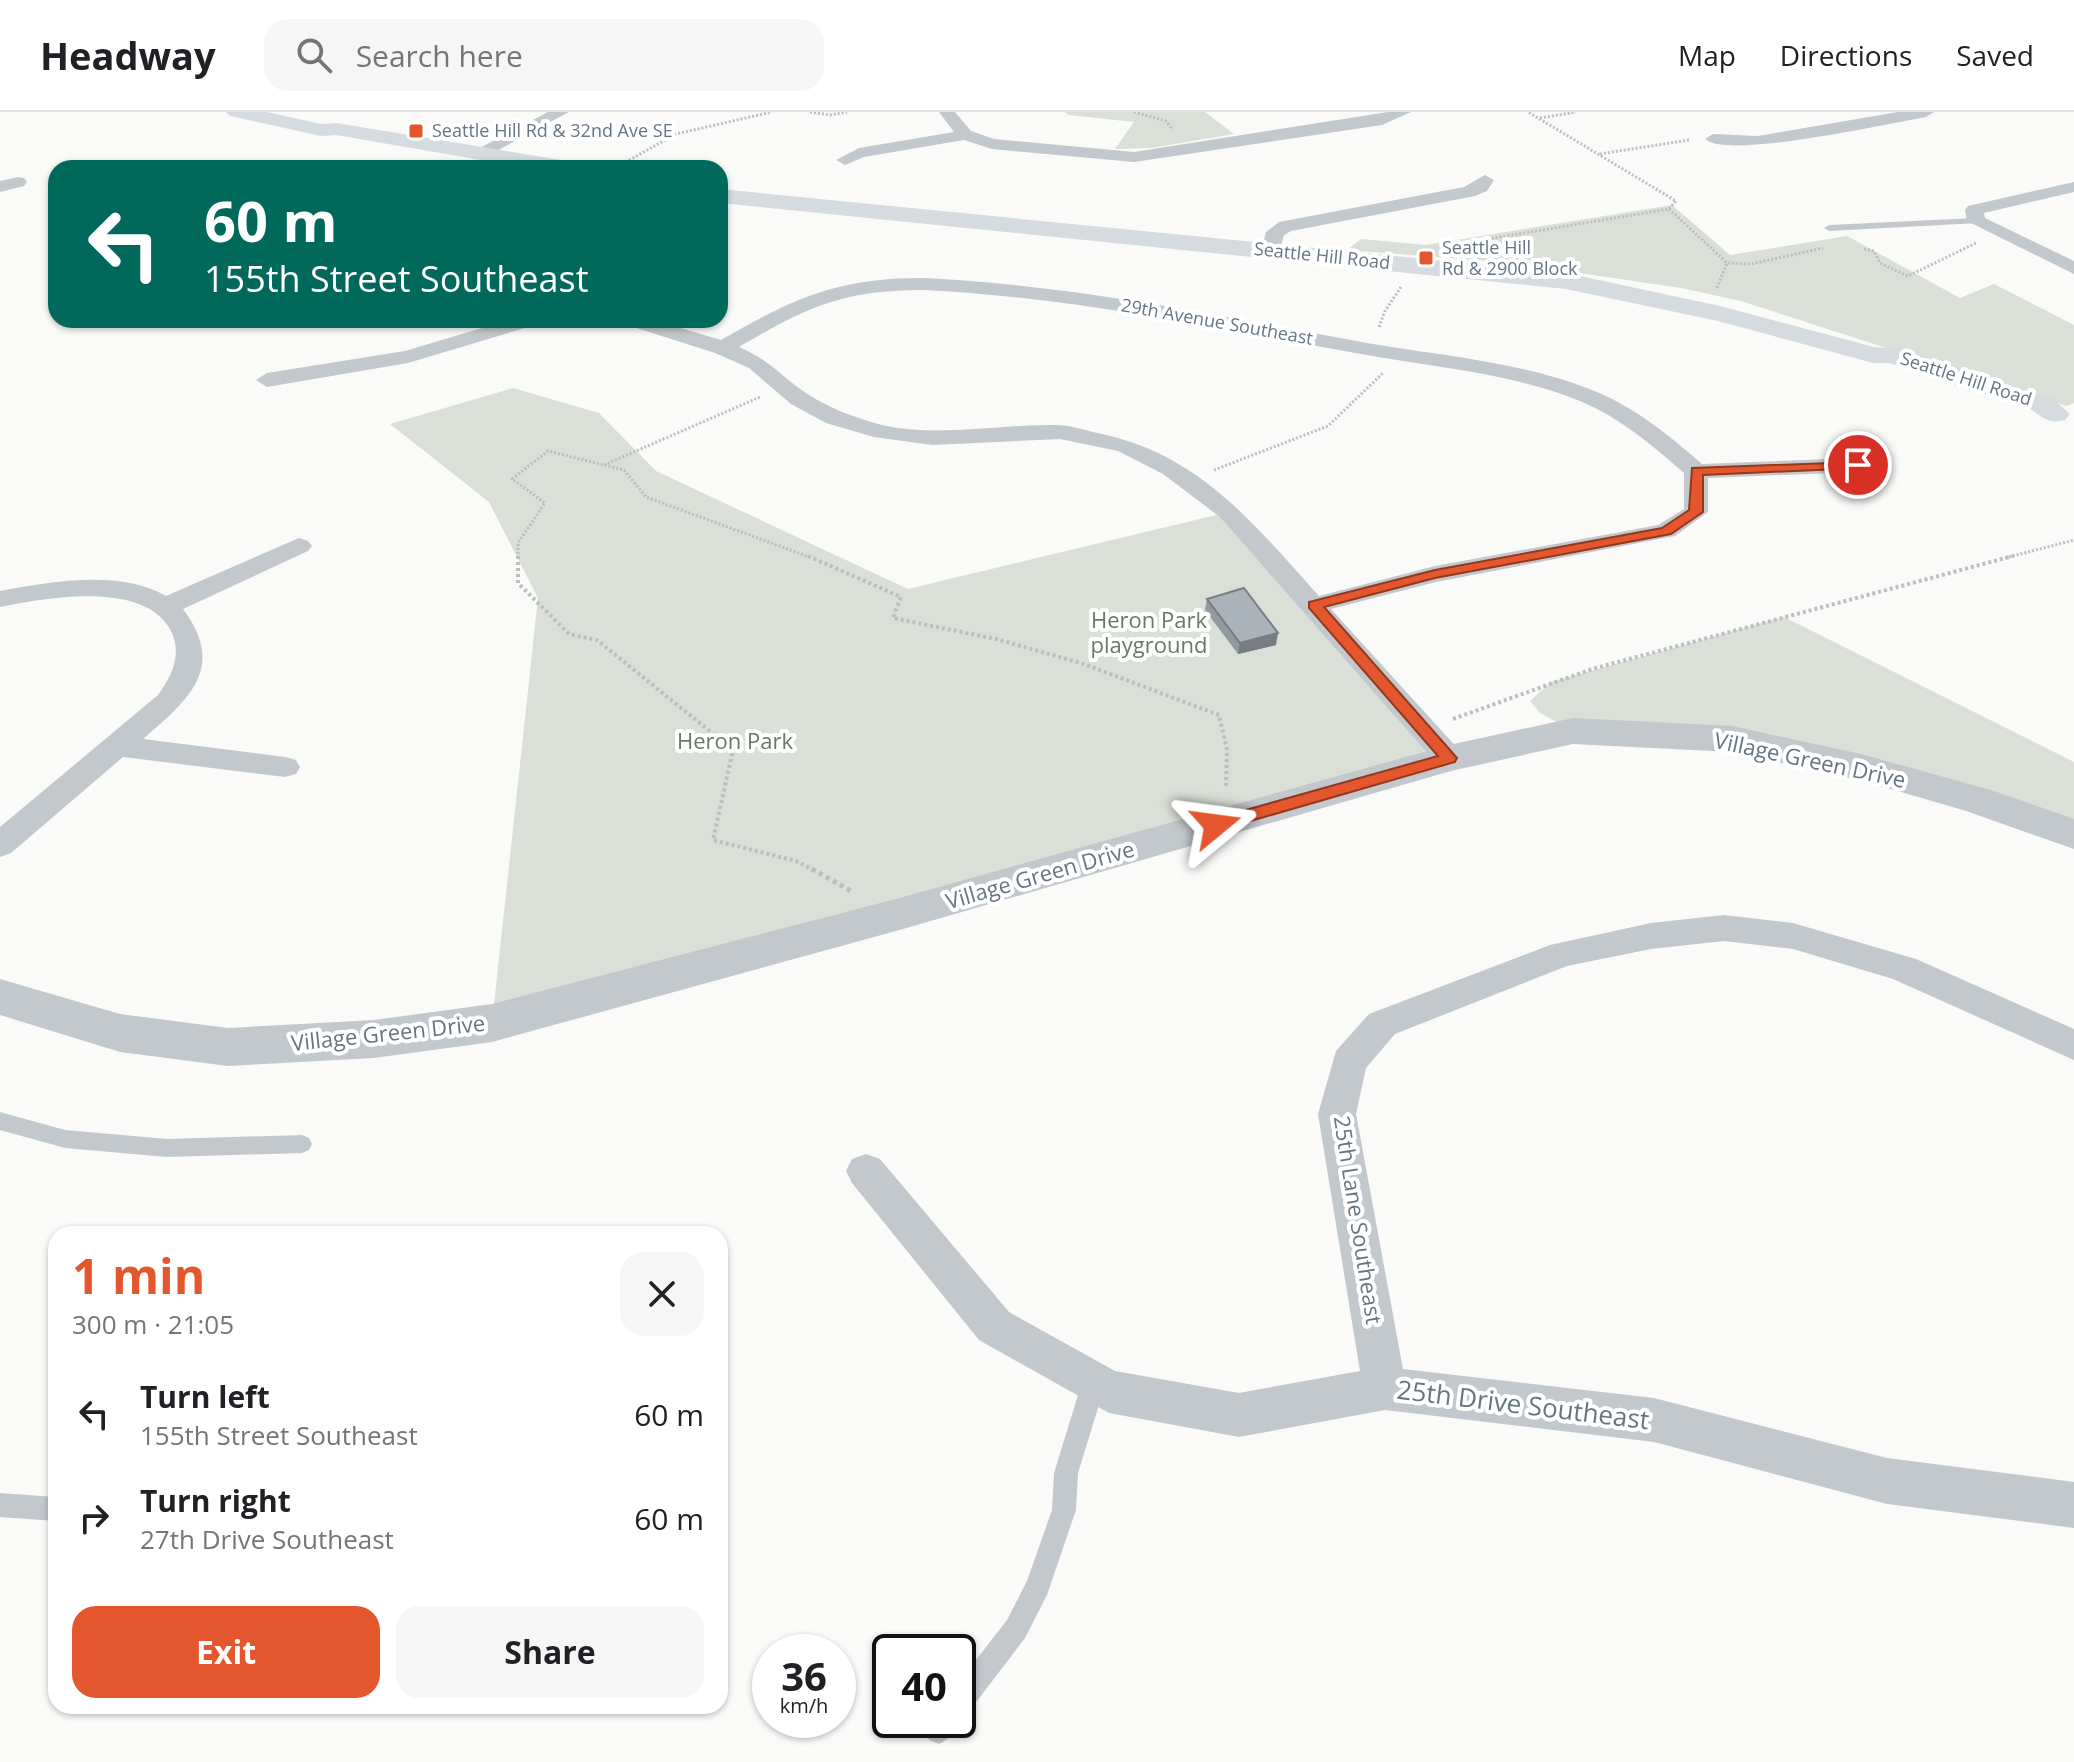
<!DOCTYPE html>
<meta charset="utf-8">
<style>
:root{--surface:#fff;--page:#f6f6f6;--text:#202124;--muted:#757577;--line:#e0e0e0;--accent:#e4572e}
body{margin:0;font-family:"Open Sans",sans-serif;background:var(--page);color:var(--text);height:100vh;display:flex;flex-direction:column;font-size:30px;white-space:nowrap}
*{box-sizing:border-box;margin:0}
p{font-size:26px;color:var(--muted)}
.icon{flex:none;width:44px;height:44px;fill:none;stroke:currentColor;stroke-width:2;stroke-linecap:round;stroke-linejoin:round}
.map{position:relative;flex:1;overflow:hidden}
.details{position:absolute;left:48px;top:1114px;width:680px;height:488px;display:flex;flex-direction:column;background:var(--surface);border-radius:24px;box-shadow:0 2px 6px #0004}
.details>*{flex:none}
.guide{position:absolute;left:48px;top:48px;width:680px;height:168px;border-radius:24px;box-shadow:0 2px 6px #0004;background:#00695c;color:#fff;overflow:hidden}
.speed{position:absolute;left:752px;top:1522px;display:flex;gap:16px;font-size:40px;font-weight:700;text-align:center}
.speed>*{display:grid;place-content:center;width:104px;height:104px;border-radius:50%;background:var(--surface);box-shadow:0 2px 6px #0004;line-height:1}
.speed small{font-size:20px;font-weight:400}
.speed .limit{border:4px solid #111;border-radius:12px;background:#fff;color:#111}
.pin{position:absolute;display:grid;place-items:center;width:68px;height:68px;color:#fff;margin:-34px;border:4px solid #fff;border-radius:50%;box-shadow:0 2px 8px #0007}
.me{position:absolute;width:88px;margin:-44px;rotate:74deg;stroke-linejoin:round;filter:drop-shadow(0 0 6px #0008)}
.turn{display:flex;align-items:center;gap:28px;height:168px;padding:0 24px;font-size:36px}
.turn .icon{width:104px;height:104px;stroke-width:2.5}
.turn b{display:block;font-size:56px;line-height:68px}
.round{display:grid;place-items:center;flex:none;width:84px;height:84px;border-radius:24px;background:var(--page)}
.summary{display:flex;align-items:center;justify-content:space-between;height:136px;padding:0 24px}
h1{font-size:48px;font-weight:700;line-height:60px;color:var(--accent)}
.action{display:flex;gap:16px;margin-top:auto;padding:16px 24px}
.action a{flex:1;height:92px;border-radius:24px;background:var(--accent);color:#fff;font-size:32px;font-weight:700;line-height:92px;text-align:center}
.action a+a{background:var(--page);color:var(--text)}
ul{padding:0;list-style:none}
li{display:flex;align-items:center;gap:24px;height:104px;padding:0 24px}
li div{flex:1}
li b{display:block;font-size:30px}
li em{font-style:normal}
header{display:flex;align-items:center;gap:48px;box-sizing:border-box;height:112px;padding:0 40px;background:var(--surface);border-bottom:2px solid var(--line)}
header strong{font-size:38px}
nav{display:flex;gap:44px;margin-inline-start:auto;font-size:28px}
.search{width:560px;height:72px;background:var(--page);display:flex;align-items:center;gap:20px;box-sizing:border-box;padding:0 28px;border-radius:24px;color:var(--muted);font-size:30px}
.map>svg:first-child{display:block}
.green{fill:#dadfd7}
.lines{fill:none;stroke-linecap:round;stroke-linejoin:round}
.path-far2{stroke:#bbbfc2;stroke-width:3;stroke-dasharray:2 2;stroke-linecap:butt}
.path-far1{stroke:#bbbfc2;stroke-width:4;stroke-dasharray:3 3;stroke-linecap:butt}
.path{stroke:#bbbfc2;stroke-width:5;stroke-dasharray:4 4;stroke-linecap:butt}
.service{fill:#c3c8cc;fill-rule:evenodd}
.minor{fill:#c3c8cc;fill-rule:evenodd}
.tertiary{fill:#c3c8cc;fill-rule:evenodd}
.secondary{fill:#d6dbdf;fill-rule:evenodd}
.wall{fill:#929a9f}
.shaded-wall{fill:#777d82}
.building{fill:#aab3b9;stroke:#777d82;stroke-width:2}
.route{fill:#e4572e;stroke:#94391e;stroke-width:2}
.poi-dot{fill:#e4572e;stroke:#fff;stroke-width:3}
.labels{text-anchor:middle;stroke-width:8;stroke-linejoin:round;paint-order:stroke}
.far-poi-label{font-size:18px;fill:#657683;stroke:#fff;text-anchor:start}
.far-street-label{font-size:18px;fill:#657683;stroke:#fff}
.park-label{font-size:22px;fill:#687a64;stroke:#fff}
.street-label{font-size:22px;fill:#657683;stroke:#fff}
.near-street-label{font-size:26px;fill:#657683;stroke:#fff}
</style>
<header>
<strong>Headway</strong>
<div class="search"><svg class="icon" aria-label="search" viewBox="0 0 24 24"><circle cx="10" cy="10" r="6"/><path d="M15 15l6 6"/></svg>Search here</div>
<nav><a>Map</a><a>Directions</a><a>Saved</a></nav>
</header>
<div class="map">
<svg width="2074" height="1650" viewBox="0 0 2074 1650">
<rect width="100%" height="100%" fill="#fafaf8"/>
<!-- green -->
<path class="green" d="M 1065,0 L 1205,0 L 1234,22 L 1151,36 L 1115,37 L 1134,10 L 1069,3 Z
M 1672,93 L 1730,143 L 1847,124 L 1960,186 L 1994,172 L 2074,213 L 2074,291 L 2066,294 L 1741,189 L 1681,176 L 1513,151 L 1347,138 L 1361,127 L 1426,133 Z
M 513,276 L 599,301 L 656,359 L 908,477 L 1229,400 L 1449,646 L 492,911 L 538,486 L 489,390 L 390,312 Z
M 1784,505 L 2074,650 L 2074,722 L 1861,655 L 1573,619 L 1540,601 L 1530,589 L 1551,570 Z"/>
<g class="lines">
<!-- path-far2 -->
<path class="path-far2" d="M 810,0 L 830,3 L 847,0
M 1134,0 L 1166,9 L 1173,18
M 1540,6 L 1576,0
M 1600,42 L 1689,28
M 615,56 L 676,22 L 772,0
M 1669,97 L 1727,151 L 1751,152 L 1823,136
M 1464,131 L 1669,97 L 1676,89 L 1528,0
M 1864,137 L 1874,139 L 1880,151 L 1908,164 L 1976,131
M 1717,176 L 1727,151
M 1379,215 L 1385,199 L 1401,175
M 604,353 L 760,285
M 1214,358 L 1328,314 L 1383,261
M 518,446 L 518,431 L 545,391 L 512,367 L 548,339 L 624,358 L 646,385 L 812,446
M 2005,446 L 2074,428"/>
<!-- path-far1 -->
<path class="path-far1" d="M 518,444 L 518,471 L 569,522 L 597,528 L 733,638 L 713,728 L 796,749 L 815,759
M 808,444 L 901,485 L 893,506 L 996,527 L 1081,551 L 1219,603 L 1227,638 L 1226,677
M 1453,607 L 1592,557 L 2013,444"/>
<!-- path -->
<path class="path" d="M 812,757 L 853,780"/>
<!-- service -->
<path class="service" d="M 1976,106 L 1981,109 L 1979,111 L 1829,119 L 1824,116 L 1829,113 Z
M 0,1000 L 65,1018 L 167,1027 L 302,1023 L 309,1026 L 312,1032 L 309,1038 L 302,1041 L 167,1045 L 65,1036 L 0,1018 Z
M 1094,1259 L 1102,1262 L 1106,1270 L 1078,1361 L 1076,1398 L 1047,1483 L 1025,1526 L 967,1602 L 959,1606 C 958,1618 950,1627 939,1632 L 929,1628 L 925,1618 L 930,1608 L 958,1608 L 958,1571 L 1007,1508 L 1027,1469 L 1052,1398 L 1054,1361 L 1082,1270 L 1086,1262 Z
M 0,1381 L 56,1385 L 56,1409 L 0,1405 Z"/>
<!-- minor -->
<path class="minor" d="M 548,0 L 569,0 L 487,44 L 481,45 L 472,40 Z
M 939,0 L 955,0 L 971,19 L 994,27 L 1134,40 L 1388,0 L 1411,0 L 1382,13 L 1134,50 L 992,37 L 964,28 L 864,45 L 845,53 L 836,48 L 859,36 L 954,20 Z
M 1898,0 L 1934,0 L 1926,5 C 1890,11 1727,48 1705,27 L 1713,22 L 1758,24 Z
M 1485,63 L 1494,68 L 1487,79 L 1475,84 L 1291,119 L 1284,123 L 1278,143 L 1264,143 L 1261,139 L 1266,120 L 1279,110 L 1464,75 Z
M 18,65 L 24,66 L 27,70 L 24,74 L 0,80 L 0,69 Z
M 2074,70 L 2074,80 L 1984,101 L 1985,106 L 2074,149 L 2074,162 L 1967,109 L 1965,98 L 1968,94 Z
M 923,166 C 1073,173 1220,204 1367,231 C 1443,244 1525,250 1597,280 C 1637,297 1670,324 1702,352 L 1858,346 L 1866,348 L 1870,353 L 1866,358 L 1858,360 L 1708,366 L 1708,400 L 1675,424 L 1436,470 L 1331,497 L 1460,639 L 1464,646 L 1460,653 L 1449,656 L 1438,653 L 1220,405 L 1163,362 L 1118,339 L 1060,327 L 932,333 L 874,325 L 826,311 L 791,292 L 749,256 L 715,241 L 624,212 L 621,208 L 653,208 L 721,228 C 794,186 837,166 923,166 ZM 923,178 C 1071,185 1216,216 1361,242 C 1433,255 1511,261 1580,289 C 1619,305 1652,333 1684,361 L 1684,397 L 1658,413 L 1435,454 L 1319,484 C 1251,409 1198,340 1093,320 C 1081,317 1069,313 1057,313 C 999,312 939,326 882,313 C 856,306 831,297 809,283 C 782,266 772,249 739,235 C 807,195 843,178 923,178 Z
M 509,208 L 541,208 L 538,212 L 408,251 L 267,275 L 256,268 L 267,261 L 405,239 Z
M 299,426 L 308,429 L 312,434 L 308,439 L 183,497 C 227,556 189,587 143,627 L 285,645 L 296,648 L 300,655 L 296,662 L 285,665 L 123,645 L 11,741 L 0,745 L 0,715 L 158,583 C 171,565 182,544 172,521 C 147,467 46,486 0,495 L 0,479 C 50,470 119,457 166,484 Z
M 1724,803 L 1793,811 L 1916,847 L 2074,917 L 2074,948 L 1893,867 L 1793,837 L 1724,829 L 1651,837 L 1567,854 L 1395,922 L 1366,956 L 1356,1002 L 1403,1257 L 1654,1286 L 1887,1346 L 2074,1370 L 2074,1416 L 1887,1392 L 1654,1330 L 1385,1298 L 1239,1325 L 1109,1301 L 979,1228 L 852,1071 L 846,1059 L 852,1047 L 866,1042 L 880,1047 L 1009,1200 L 1115,1259 L 1239,1281 L 1360,1259 L 1318,1002 L 1336,939 L 1369,902 L 1550,833 L 1651,811 Z"/>
<!-- tertiary -->
<path class="tertiary" d="M 1573,606 L 1732,614 L 1861,642 L 1994,679 L 2074,707 L 2074,737 L 1966,699 L 1860,668 L 1732,640 L 1573,632 L 1451,659 L 896,819 L 492,930 L 374,946 L 228,954 L 120,940 L 0,903 L 0,867 L 120,902 L 228,916 L 374,908 L 492,892 L 896,787 L 1449,633 Z"/>
<!-- secondary -->
<path class="secondary" d="M 226,0 L 267,0 L 321,12 L 336,11 L 567,49 L 575,51 L 578,56 L 527,56 L 336,23 L 321,24 L 230,4 Z
M 720,77 L 1566,161 L 1720,194 L 1874,235 L 1901,237 L 2052,286 L 2070,302 L 2065,308 C 2050,312 2044,307 2032,298 L 1889,251 L 1873,251 L 1718,209 L 1566,177 L 720,91 Z"/>
</g>
<!-- wall -->
<path class="wall" d="M 1207,487 L 1276,533 L 1238,542 L 1205,498 Z"/>
<!-- shaded-wall -->
<path class="shaded-wall" d="M 1278,521 L 1276,533 L 1238,542 L 1240,531 Z"/>
<!-- building -->
<path class="building" d="M 1244,476 L 1278,521 L 1240,531 L 1207,487 Z"/>
<!-- route -->
<path class="route" d="M 1858,350 L 1864,353 L 1862,356 L 1703,363 L 1703,400 L 1671,422 L 1435,466 L 1324,495 L 1457,646 L 1455,650 L 1216,719 L 1208,713 L 1210,708 L 1438,644 L 1309,496 L 1309,490 L 1435,458 L 1662,416 L 1689,398 L 1692,356 Z"/>
<!-- markers -->
<g class="poi-dot">
<rect x="408" y="11" width="16" height="16" rx="4"/>
<rect x="1418" y="138" width="16" height="16" rx="4"/>
</g>
<g class="labels">
<!-- far-poi labels -->
<g class="far-poi-label">
<text x="432" y="25">Seattle Hill Rd &amp; 32nd Ave SE</text>
<text x="1442" y="142">Seattle Hill<tspan x="1442" dy="21">Rd &amp; 2900 Block</tspan></text>
</g>
<!-- far-street labels -->
<g class="far-street-label">
<text transform="translate(1322 144) rotate(6)" y="6">Seattle Hill Road</text>
<text transform="translate(1217 210) rotate(10)" y="6">29th Avenue Southeast</text>
<text transform="translate(1966 267) rotate(18)" y="6">Seattle Hill Road</text>
</g>
<!-- park labels -->
<g class="park-label">
<text x="1149" y="516">Heron Park<tspan x="1149" dy="25">playground</tspan></text>
<text x="735" y="637">Heron Park</text>
</g>
<!-- street labels -->
<g class="street-label">
<text transform="translate(1810 648) rotate(12)" y="8">Village Green Drive</text>
<text transform="translate(1040 763) rotate(-16)" y="8">Village Green Drive</text>
<text transform="translate(388 921) rotate(-6)" y="8">Village Green Drive</text>
<text transform="translate(1358 1108) rotate(81)" y="8">25th Lane Southeast</text>
</g>
<!-- near-street labels -->
<g class="near-street-label">
<text transform="translate(1523 1293) rotate(7)" y="9">25th Drive Southeast</text>
</g>
</g>
</svg>
<div class="speed"><div>36<small>km/h</small></div><div class="limit">40</div></div>
<div class="pin" style="left:1858px;top:353px;background:#d93025"><svg class="icon" aria-label="arrive" viewBox="0 0 24 24"><path d="M6 21V4h12l-3 4 3 4H6"/></svg></div>
<svg class="me" style="left:1216px;top:713px" viewBox="-20 -20 40 40"><path d="M0-17L14 15 0 8-14 15z" fill="#e4572e" stroke="#fff" stroke-width="4"/></svg>
<div class="guide">
<div class="turn"><svg class="icon" aria-label="left" viewBox="0 0 24 24"><path d="M17 20v-9H6M10 6l-5 5 5 5"/></svg><div><b>60 m</b>155th Street Southeast</div></div>
</div>
<section class="details">
<div class="summary"><div><h1>1 min</h1><p>300 m · 21:05</p></div><a class="round"><svg class="icon" aria-label="close" viewBox="0 0 24 24"><path d="M6 6l12 12M18 6L6 18"/></svg></a></div>
<ul>
<li><svg class="icon" aria-label="left" viewBox="0 0 24 24"><path d="M17 20v-9H6M10 6l-5 5 5 5"/></svg><div><b>Turn left</b><p>155th Street Southeast</p></div><em>60 m</em></li>
<li><svg class="icon" aria-label="right" viewBox="0 0 24 24"><path d="M7 20v-9h11M14 6l5 5-5 5"/></svg><div><b>Turn right</b><p>27th Drive Southeast</p></div><em>60 m</em></li>
</ul>
<div class="action"><a>Exit</a><a>Share</a></div>
</section>
</div>
